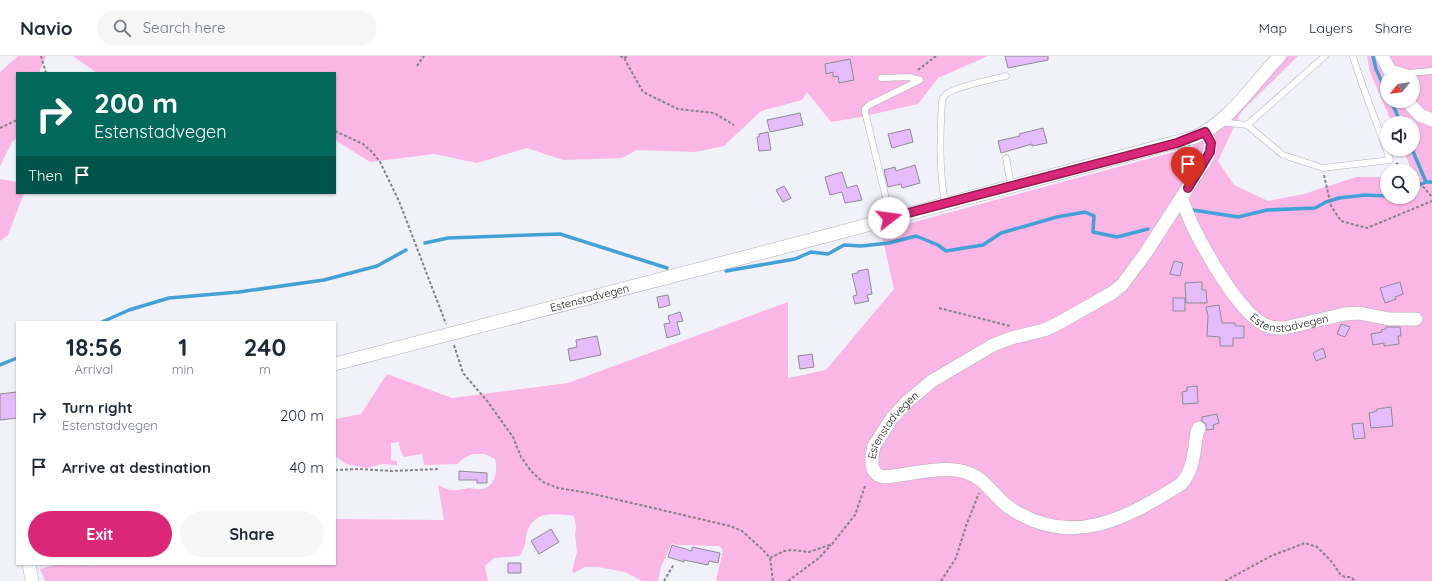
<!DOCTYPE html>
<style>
:root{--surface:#fff;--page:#f6f6f7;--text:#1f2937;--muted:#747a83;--line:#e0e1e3;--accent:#db2777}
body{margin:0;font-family:Quicksand,sans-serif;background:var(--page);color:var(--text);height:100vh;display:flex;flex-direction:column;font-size:15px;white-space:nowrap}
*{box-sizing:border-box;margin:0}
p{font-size:13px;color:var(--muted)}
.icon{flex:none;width:22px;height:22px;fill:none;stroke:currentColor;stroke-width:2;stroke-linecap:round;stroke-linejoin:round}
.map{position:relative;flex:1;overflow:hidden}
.sheet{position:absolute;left:16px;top:265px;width:320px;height:244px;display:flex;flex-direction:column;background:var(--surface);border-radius:0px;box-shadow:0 1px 3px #0004}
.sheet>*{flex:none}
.hud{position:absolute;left:16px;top:16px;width:320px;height:122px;border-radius:0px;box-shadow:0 1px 3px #0004;background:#00695c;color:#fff;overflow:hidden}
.needle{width:26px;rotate:240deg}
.controls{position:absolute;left:1380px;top:12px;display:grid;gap:8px}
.controls a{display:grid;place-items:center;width:40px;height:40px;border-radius:50%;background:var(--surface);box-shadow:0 1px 3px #0004;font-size:20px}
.pin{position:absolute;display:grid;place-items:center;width:34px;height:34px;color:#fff;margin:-41px -17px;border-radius:50% 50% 50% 0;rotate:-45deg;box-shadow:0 0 4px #0007}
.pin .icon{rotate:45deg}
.me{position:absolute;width:44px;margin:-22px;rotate:75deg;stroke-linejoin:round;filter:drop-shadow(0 0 3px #0008)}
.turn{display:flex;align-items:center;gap:14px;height:84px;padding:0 12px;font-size:18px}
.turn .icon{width:52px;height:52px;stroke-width:2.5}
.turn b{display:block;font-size:28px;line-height:34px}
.then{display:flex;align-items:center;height:38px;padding:0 12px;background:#0003;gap:8px;font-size:15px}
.eta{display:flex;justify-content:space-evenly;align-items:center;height:68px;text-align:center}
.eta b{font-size:24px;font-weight:700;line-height:28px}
.button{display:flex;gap:8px;margin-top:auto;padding:8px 12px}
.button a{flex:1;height:46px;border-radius:24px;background:var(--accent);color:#fff;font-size:16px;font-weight:700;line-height:46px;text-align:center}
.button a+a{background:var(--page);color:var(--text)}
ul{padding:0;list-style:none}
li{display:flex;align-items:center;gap:12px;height:52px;padding:0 12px}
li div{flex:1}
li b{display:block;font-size:15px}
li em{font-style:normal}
header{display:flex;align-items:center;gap:24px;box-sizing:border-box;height:56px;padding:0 20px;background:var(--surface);border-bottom:1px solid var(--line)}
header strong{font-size:19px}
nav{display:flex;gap:22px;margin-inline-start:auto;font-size:14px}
.search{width:280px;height:36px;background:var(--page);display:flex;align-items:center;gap:10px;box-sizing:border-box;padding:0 14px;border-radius:22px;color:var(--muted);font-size:15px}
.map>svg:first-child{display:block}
.green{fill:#fab6e4;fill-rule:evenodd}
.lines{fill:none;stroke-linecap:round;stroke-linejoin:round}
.stream{stroke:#42a1d5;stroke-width:3.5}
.building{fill:#e4bcfa;stroke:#8f8b91}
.lane-casing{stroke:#b0b0b7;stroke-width:7}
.street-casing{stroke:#b0b0b7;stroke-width:14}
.path{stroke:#838388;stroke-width:2;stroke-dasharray:3 2;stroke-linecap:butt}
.lane{stroke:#fff;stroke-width:6}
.street{stroke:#fff;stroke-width:13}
.route-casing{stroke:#8e194d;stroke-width:10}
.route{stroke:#db2777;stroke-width:7}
.labels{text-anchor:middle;stroke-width:3;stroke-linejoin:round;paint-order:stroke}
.street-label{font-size:11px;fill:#171719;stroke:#fff}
</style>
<header>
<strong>Navio</strong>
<div class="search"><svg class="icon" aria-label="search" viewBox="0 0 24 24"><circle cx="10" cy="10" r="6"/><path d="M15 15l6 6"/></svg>Search here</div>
<nav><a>Map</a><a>Layers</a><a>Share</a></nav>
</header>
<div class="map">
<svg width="1432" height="525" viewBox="0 0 1432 525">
<rect width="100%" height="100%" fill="#f1f1f9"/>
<!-- green -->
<path class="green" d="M 18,0 L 46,0 L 39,17 L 17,17 L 17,81 L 12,86 L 0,110 L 0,16 Z
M 73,0 L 988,0 L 938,22 L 918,48 L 860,61 L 831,66 L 807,36 L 802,44 L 761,55 L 724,90 L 695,96 L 637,94 L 622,102 L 563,104 L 527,92 L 477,107 L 434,98 L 370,106 L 335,84 L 335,17 L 97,17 Z
M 1282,0 L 1298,0 L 1241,56 L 1218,105 L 1234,129 L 1268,145 L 1304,138 L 1356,121 L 1387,121 L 1387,141 L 1413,141 L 1413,115 L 1405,115 L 1411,112 L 1403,93 L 1413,93 L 1413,67 L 1392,67 L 1370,16 L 1367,0 L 1432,0 L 1432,525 L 716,525 L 723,494 L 719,490 L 678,489 L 672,487 L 661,511 L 658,525 L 642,525 L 625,516 L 598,511 L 585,511 L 574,517 L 572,515 L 577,496 L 575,479 L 576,471 L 574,460 C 555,458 535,454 527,476 C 526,480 526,484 525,488 C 524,492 522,496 520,500 L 494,502 L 485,510 L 488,525 L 45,525 L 40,513 C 53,508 65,507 78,508 C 90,509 91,511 103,508 L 335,508 L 335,463 L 444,464 L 438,429 C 452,436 454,435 469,432 C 473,432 477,434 481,433 C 496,432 498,413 495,403 L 485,398 L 473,398 L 464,402 L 457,408 L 424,409 L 422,398 L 404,401 L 400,394 L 399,386 L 391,387 L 391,404 L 397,405 L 397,409 L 382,408 L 367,412 L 346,408 L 335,400 L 335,363 L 361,358 L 387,318 L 452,342 L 568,327 L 788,246 L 788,322 L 826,314 L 894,233 L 881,175 L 1192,91 ZM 1387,19 L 1413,19 L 1413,45 L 1387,45 Z
M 0,123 L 17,126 L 17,137 L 24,137 L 8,179 L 0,185 Z"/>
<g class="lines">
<!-- stream -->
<path class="stream" d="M 1373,0 L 1376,13 L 1387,37
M 1391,45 L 1401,67
M 1412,93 L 1426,126
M 1413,132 L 1426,126 L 1432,126
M 1193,154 L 1238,161 L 1267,154 L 1315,152 L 1326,146 L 1339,142 L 1365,139 L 1387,140
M 425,187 L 448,182 L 560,178 L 667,212
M 726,215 L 795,203 L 811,196 L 828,198 L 844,189 L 861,190 L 889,187 L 916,180 L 938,189 L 946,195 L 983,189 L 1001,177 L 1057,161 L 1085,156 L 1094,160 L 1093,176 L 1117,181 L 1148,173
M 102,266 L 129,254 L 169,242 L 239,236 L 324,224 L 377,210 L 406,194
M 0,309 L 17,302"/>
</g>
<!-- building -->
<path class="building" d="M 1005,0 L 1048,0 L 1048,4 L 1008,12 Z
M 850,3 L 854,24 L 839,27 L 838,20 L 833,21 L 833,16 L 826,18 L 825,8 Z
M 800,57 L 803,69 L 770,76 L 767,64 Z
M 1043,72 L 1047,87 L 1032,90 L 1032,88 L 1001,97 L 998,85 L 1020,80 L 1019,78 Z
M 910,73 L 913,86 L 892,92 L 888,78 Z
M 768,76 L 771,94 L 759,95 L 757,81 L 759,81 L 759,78 Z
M 915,109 L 920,127 L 902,132 L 901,128 L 888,131 L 884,114 L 895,111 L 896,115 Z
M 842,116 L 847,132 L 857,129 L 862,144 L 845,147 L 842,136 L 830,139 L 825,121 Z
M 784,130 L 791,142 L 783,146 L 776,134 Z
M 1174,205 L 1183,207 L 1180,220 L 1170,218 Z
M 868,213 L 872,238 L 867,239 L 869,245 L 855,248 L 853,240 L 857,239 L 852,218 L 858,217 L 858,215 Z
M 1202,226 L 1202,234 L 1206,234 L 1207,247 L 1186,247 L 1185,227 Z
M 1400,226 L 1403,238 L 1395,241 L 1396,243 L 1385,247 L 1380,232 Z
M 668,239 L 670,249 L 659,252 L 657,241 Z
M 1173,242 L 1185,242 L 1185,255 L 1173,255 Z
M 1219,249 L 1222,267 L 1235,267 L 1235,270 L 1244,270 L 1244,282 L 1233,282 L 1233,290 L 1220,290 L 1220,281 L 1207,280 L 1208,260 L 1206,251 Z
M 680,256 L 683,265 L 677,266 L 680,278 L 667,282 L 664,268 L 670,267 L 668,260 Z
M 1341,268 L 1350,271 L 1345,281 L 1337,278 Z
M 1386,271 L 1400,271 L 1401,280 L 1398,280 L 1399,288 L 1384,290 L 1384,287 L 1373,289 L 1371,278 L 1382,276 L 1381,274 L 1386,273 Z
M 597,280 L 601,299 L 570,305 L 568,293 L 577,291 L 576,284 Z
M 1323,292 L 1326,301 L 1316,305 L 1313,297 Z
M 812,298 L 814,311 L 800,313 L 798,300 Z
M 1197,330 L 1198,347 L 1183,348 L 1182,336 L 1187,335 L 1187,331 Z
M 17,336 L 17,362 L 0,364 L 0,338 Z
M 1391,351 L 1393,370 L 1371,372 L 1369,357 L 1374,356 L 1374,355 L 1377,355 L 1377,353 Z
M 1217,358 L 1219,367 L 1213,369 L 1214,373 L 1206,374 L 1206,368 L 1202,365 L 1202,361 Z
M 1363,367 L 1365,382 L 1354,383 L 1352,368 Z
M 459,415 L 487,417 L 487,427 L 477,427 L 477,424 L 459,424 Z
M 551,473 L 559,486 L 539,498 L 531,485 Z
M 672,489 L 692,495 L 692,491 L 720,497 L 718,507 L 709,505 L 708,509 L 684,504 L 684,506 L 668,501 Z
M 508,507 L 521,507 L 521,517 L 508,517 Z"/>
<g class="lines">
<defs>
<path id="lane" d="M 1389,14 L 1397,13 L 1409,17 L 1432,15
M 881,22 L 909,21 L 920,24
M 1220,66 L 1247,69 L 1325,0
M 1247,69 L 1283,99 L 1323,112 L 1390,104 C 1378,69 1363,35 1353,0
M 1006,102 L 1011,130
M 945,147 C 939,113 940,79 942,45 C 943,43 943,41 945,39 C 953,31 993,23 1006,20
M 889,162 L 885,138 L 865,56 L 865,53 L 869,49 L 920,24"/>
<g id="street">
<path d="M 1382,0 L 1392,19"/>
<path d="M 1407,45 L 1420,59 L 1432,64"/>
<path id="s1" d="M 1182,143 C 1192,175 1234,251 1263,268 C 1269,272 1277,272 1284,272 L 1345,258 L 1359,257 L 1389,263 L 1416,263"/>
<path id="s2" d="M 335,308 L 826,180 L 1195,81 C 1232,64 1252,28 1280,0"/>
<path id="s3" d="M 1199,372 L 1197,376 C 1194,395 1194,414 1181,428 C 1126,463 1071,493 1010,452 C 995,442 986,423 968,417 C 945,408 909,419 884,421 L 878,419 L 874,415 L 872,410 L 872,400 L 874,390 L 892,362 L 908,345 L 932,325 L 993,289 L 1011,282 L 1044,274 L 1057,268 L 1112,237 L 1122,229 L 1145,198 L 1207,102 C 1212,92 1211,86 1205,76"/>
<path d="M 29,508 L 32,525"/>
</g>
</defs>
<!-- lane casing -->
<use href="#lane" class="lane-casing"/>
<!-- street casing -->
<use href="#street" class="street-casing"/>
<!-- path -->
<path class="path" d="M 41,0 L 46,17
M 620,0 L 624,2 L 643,36 L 678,53 L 714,57 L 734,69
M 624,2 L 628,0
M 417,10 L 424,0
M 918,14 L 936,0
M 1385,68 L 1405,61
M 0,72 L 17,64
M 335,75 L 363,88 L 373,97 L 380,106 L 399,145 L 446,268
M 1396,107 L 1409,115
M 1324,119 L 1331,150 L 1341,165 L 1367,172 L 1432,145
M 1413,119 L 1432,141
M 939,252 L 1010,270
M 454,289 L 463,317 L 488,346 L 505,370 L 513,381 L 521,401 L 531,415 L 543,426 L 558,432 L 589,437 L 730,470 L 742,475 L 763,494 L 770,502 L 773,525
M 335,414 L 358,413 L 392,415 L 438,413
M 770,502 L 784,495 L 792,494 L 809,496 L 832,488 L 855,459 L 865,430
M 664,525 L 674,508
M 788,525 L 819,502 L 831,489
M 941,525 L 956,502 L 966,470 L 979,437
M 1225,525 L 1271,500 L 1305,487 L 1317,491 L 1332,506 L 1340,518 L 1345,521 L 1350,521 L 1356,525"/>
<!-- lane -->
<use href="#lane" class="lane"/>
<!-- street -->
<use href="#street" class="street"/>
</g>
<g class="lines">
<defs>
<path id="route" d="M 889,162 L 1177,87 L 1205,76 L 1211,87 L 1210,96 L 1188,132"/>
</defs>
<!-- route casing -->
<use href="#route" class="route-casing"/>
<!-- route -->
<use href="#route" class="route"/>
</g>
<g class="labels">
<!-- street labels -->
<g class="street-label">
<text dy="4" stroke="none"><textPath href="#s2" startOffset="263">Estenstadvegen</textPath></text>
<text dy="4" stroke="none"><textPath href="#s1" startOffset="177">Estenstadvegen</textPath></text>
<text dy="4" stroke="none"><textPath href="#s3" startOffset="450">Estenstadvegen</textPath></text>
</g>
</g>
</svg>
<div class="controls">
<a><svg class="needle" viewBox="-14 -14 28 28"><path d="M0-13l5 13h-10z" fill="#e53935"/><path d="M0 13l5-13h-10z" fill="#747a83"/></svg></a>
<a><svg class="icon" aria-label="sound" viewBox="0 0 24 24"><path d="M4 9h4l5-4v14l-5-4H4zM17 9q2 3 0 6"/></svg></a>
<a><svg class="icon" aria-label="search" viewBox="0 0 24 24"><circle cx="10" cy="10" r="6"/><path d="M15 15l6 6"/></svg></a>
</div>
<div class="pin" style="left:1188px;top:132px;background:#d93025"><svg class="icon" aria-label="arrive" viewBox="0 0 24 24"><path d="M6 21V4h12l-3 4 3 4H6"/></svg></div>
<svg class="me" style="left:889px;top:162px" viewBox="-20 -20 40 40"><circle r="19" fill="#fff"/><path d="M0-13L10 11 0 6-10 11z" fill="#db2777"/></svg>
<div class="hud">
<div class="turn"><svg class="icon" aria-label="right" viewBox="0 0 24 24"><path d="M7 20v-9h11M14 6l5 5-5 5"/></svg><div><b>200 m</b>Estenstadvegen</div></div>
<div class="then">Then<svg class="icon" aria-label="arrive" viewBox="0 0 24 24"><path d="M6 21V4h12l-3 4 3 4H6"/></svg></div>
</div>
<section class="sheet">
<div class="eta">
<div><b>18:56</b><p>Arrival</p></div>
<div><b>1</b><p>min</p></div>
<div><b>240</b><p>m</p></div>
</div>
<ul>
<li><svg class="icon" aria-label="right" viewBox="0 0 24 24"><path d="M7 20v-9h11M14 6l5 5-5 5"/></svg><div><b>Turn right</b><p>Estenstadvegen</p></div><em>200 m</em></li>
<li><svg class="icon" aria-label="arrive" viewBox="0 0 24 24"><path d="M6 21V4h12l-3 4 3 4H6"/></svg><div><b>Arrive at destination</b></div><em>40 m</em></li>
</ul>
<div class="button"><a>Exit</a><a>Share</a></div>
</section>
</div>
